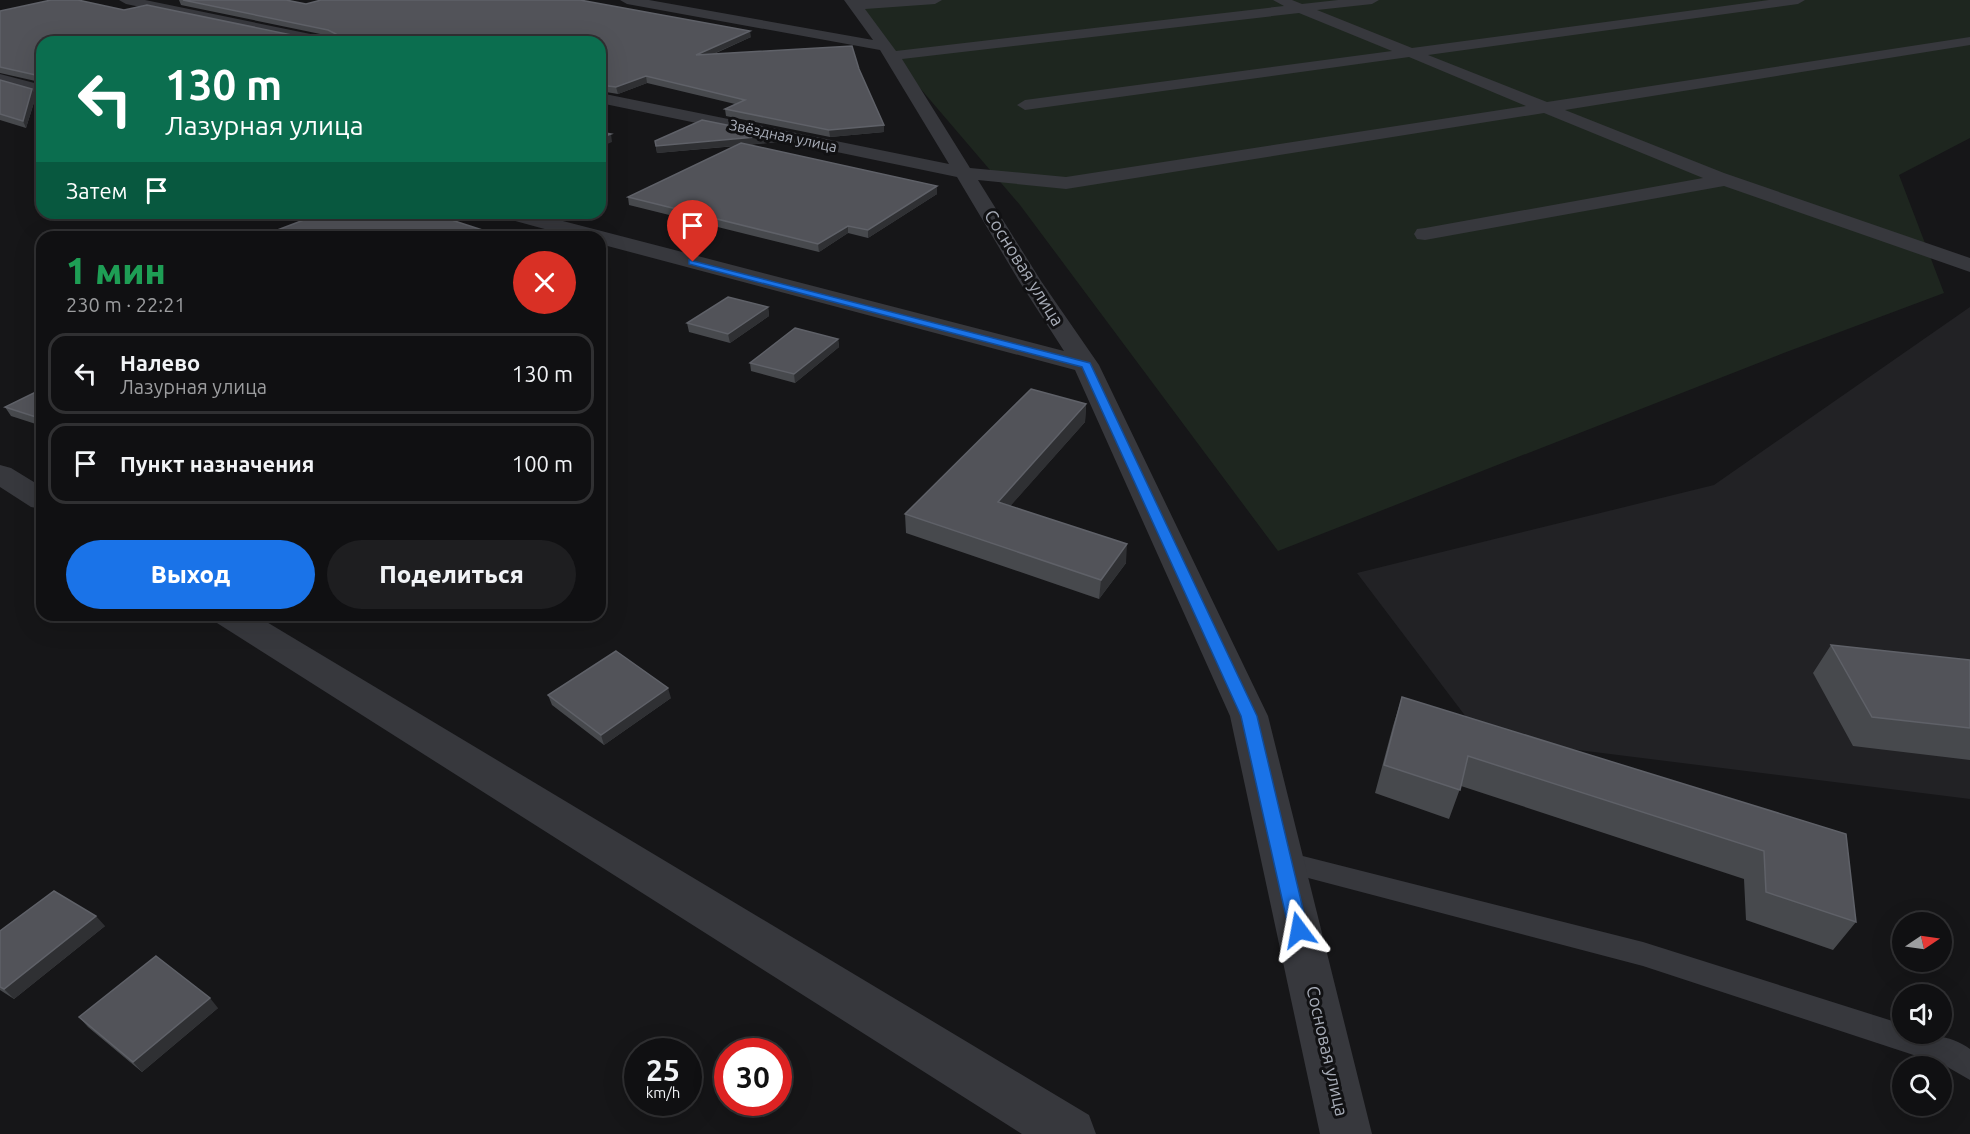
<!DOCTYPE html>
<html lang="ru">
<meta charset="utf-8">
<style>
:root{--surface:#101012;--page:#1e1e20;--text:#f1f3f6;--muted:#9c9d9f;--line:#303032;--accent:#1a73e8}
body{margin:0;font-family:Ubuntu,sans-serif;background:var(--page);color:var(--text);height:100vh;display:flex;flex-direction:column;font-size:22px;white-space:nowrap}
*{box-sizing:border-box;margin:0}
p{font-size:20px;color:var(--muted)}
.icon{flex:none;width:33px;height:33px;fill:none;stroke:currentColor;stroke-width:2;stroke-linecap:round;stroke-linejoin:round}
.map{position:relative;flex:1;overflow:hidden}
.drawer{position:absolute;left:36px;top:231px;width:570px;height:390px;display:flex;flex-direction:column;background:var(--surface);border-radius:18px;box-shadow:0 6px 24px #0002,0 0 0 2px var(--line)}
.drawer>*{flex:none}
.top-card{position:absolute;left:36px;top:36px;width:570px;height:183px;border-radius:18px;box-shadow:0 6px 24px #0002,0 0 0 2px var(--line);background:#0b6e4f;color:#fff;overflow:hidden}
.needle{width:39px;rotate:77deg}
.tools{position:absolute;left:1892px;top:912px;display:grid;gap:12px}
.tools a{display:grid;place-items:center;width:60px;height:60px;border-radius:50%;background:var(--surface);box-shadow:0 6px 24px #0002,0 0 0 2px var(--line);font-size:30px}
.speed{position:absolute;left:624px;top:1038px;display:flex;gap:12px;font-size:30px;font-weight:700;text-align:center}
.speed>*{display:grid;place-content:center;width:78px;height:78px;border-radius:50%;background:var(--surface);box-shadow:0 6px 24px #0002,0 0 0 2px var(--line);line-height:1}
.speed small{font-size:15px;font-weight:400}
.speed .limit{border:9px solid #d22;background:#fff;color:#111}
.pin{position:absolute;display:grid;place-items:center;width:51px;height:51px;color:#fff;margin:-62px -26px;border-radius:50% 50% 50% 0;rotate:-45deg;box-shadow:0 0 6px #0007}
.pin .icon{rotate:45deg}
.me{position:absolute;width:66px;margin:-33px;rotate:347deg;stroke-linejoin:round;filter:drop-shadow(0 0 4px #0008)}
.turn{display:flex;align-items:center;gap:21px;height:126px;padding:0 30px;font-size:27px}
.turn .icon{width:78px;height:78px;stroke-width:2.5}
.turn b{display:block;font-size:42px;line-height:51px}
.then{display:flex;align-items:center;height:57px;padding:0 30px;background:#0003;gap:12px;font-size:22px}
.round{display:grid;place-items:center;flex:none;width:63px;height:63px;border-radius:32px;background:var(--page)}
.overview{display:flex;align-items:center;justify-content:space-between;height:102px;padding:0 30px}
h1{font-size:36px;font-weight:800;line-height:45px;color:#1e9e55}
.button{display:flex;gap:12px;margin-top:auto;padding:12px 30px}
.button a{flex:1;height:69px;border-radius:36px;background:var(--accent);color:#fff;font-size:24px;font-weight:800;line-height:69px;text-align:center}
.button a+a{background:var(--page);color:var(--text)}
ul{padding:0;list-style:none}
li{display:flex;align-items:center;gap:18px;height:81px;margin:0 12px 9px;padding:0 18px;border:3px solid var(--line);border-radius:18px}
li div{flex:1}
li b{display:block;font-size:22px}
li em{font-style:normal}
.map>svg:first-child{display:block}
.built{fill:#222225}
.green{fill:#1e261f}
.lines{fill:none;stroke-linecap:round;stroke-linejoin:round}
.service{fill:#37383d;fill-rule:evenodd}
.minor{fill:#37383d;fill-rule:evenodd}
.wall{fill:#47494d}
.shaded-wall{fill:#2f3033}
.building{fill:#525359;stroke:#5f6168;stroke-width:1.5}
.route{fill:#1a73e8;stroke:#114b97;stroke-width:1.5}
.labels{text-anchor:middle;stroke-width:6;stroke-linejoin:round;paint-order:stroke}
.far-street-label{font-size:15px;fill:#a8adb8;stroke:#111113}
.street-label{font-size:18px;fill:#a8adb8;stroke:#111113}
</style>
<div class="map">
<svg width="1970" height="1134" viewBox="0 0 1970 1134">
<rect width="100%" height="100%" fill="#161618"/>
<!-- built -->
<path class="built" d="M 1970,307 L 1970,799 L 1482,738 L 1357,573 L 1714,485 Z"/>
<!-- green -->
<path class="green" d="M 855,0 L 1970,0 L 1970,138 L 1899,175 L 1944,293 L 1781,354 L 1278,551 L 1020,205 L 884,46 Z"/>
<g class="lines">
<!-- service -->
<path class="service" d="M 1283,851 L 1643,942 L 1902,1024 L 1902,1034 C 1926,1034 1949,1034 1970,1049 L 1970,1080 L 1944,1065 L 1643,966 L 1274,869 L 1270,862 L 1274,855 Z"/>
<!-- minor -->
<path class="minor" d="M 119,0 L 145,0 L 330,38 L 337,42 L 309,42 L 126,4 Z
M 620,0 L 649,0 L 873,40 L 844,0 L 942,0 L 935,4 L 865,9 L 896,51 L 1284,6 L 1273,0 L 1292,0 L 1302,4 L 1338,0 L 1379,0 L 1372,4 L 1317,10 L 1412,48 L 1769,0 L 1805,0 L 1798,4 L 1428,55 L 1547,102 L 1970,37 L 1970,45 L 1565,110 L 1724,173 L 1970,258 L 1970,272 L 1724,186 L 1425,240 L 1417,239 L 1414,234 L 1417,229 L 1425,228 L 1703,178 L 1544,113 L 1066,189 L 978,180 L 1041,281 L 1099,365 L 1268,716 L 1372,1134 L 1320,1134 L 1230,716 L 1075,370 L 600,244 L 600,237 L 574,237 L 501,217 L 498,213 L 532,213 L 1064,351 L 1019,281 L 957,177 L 600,103 L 600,93 L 949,164 L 880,50 L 627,4 ZM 1299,13 L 1392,51 L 1025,100 L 1017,105 L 1025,110 L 1409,57 L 1526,106 L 1066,177 L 970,168 L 902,59 Z
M 0,74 L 42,85 L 42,95 L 0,84 Z
M 0,465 L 11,468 L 42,487 L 42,509 L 31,507 L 0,487 Z
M 212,615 L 255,615 L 1089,1115 L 1096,1134 L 1022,1134 L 217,623 Z"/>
</g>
<!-- wall -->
<path class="wall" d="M 179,0 L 286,0 L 306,4 L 751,37 L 714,54 L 859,69 L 884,125 L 884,132 L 830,137 L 726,116 L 725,109 L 735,104 L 647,83 L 618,94 L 600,91 L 600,42 L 42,42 L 42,73 L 40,82 L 0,73 L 0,11 L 124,10 L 306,38 L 334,38 L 330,36 L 181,5 Z
M 0,80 L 36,96 L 26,128 L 0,120 Z
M 655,141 L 778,142 L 747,145 L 937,186 L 937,194 L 868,238 L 848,233 L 819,252 L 629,205 L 628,197 L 736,146 L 657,153 Z
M 269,213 L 430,213 L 299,221 Z
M 768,307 L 769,316 L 730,343 L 689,332 L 687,323 Z
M 838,339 L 839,347 L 795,383 L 751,371 L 750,363 Z
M 42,389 L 42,426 L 11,416 L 5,407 Z
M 1086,404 L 1085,422 L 1010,506 L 1126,563 L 1099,599 L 906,533 L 905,514 Z
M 1831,645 L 1970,660 L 1970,760 L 1853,746 L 1813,673 Z
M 548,695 L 671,698 L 604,745 L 552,705 Z
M 1402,697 L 1846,834 L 1856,922 L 1833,950 L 1746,920 L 1744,879 L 1461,786 L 1449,819 L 1375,793 L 1393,726 Z
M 105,926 L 14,999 L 0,990 L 0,931 Z
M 218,1008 L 142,1072 L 88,1027 L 79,1017 Z"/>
<!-- shaded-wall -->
<path class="shaded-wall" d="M 750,31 L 751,37 L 697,61 L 696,55 Z
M 40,61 L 42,64 L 42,73 L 40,82 L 36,75 Z
M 646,76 L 647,83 L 618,94 L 616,87 Z
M 32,89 L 36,96 L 26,128 L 23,121 Z
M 884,125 L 884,132 L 830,137 L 829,130 Z
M 611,134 L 612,142 L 600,147 L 600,138 Z
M 777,135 L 778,142 L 657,153 L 656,146 Z
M 937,186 L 937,194 L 868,238 L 868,230 Z
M 848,226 L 848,233 L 819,252 L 818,244 Z
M 768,307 L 769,316 L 730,343 L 728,334 Z
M 838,339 L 839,347 L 795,383 L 794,374 Z
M 1086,404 L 1085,422 L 997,521 L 998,502 Z
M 1127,544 L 1126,563 L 1099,599 L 1101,580 Z
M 668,688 L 671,698 L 604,745 L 601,735 Z
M 96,916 L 105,926 L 14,999 L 4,989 Z
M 210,998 L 218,1008 L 142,1072 L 133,1062 Z"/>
<!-- building -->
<path class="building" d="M 51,0 L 78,0 L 124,10 L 147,5 L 306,38 L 335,38 L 336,34 L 328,30 L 183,0 L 286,0 L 306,4 L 321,0 L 580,0 L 750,31 L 696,55 L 852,46 L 859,69 L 884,125 L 829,130 L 725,109 L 745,100 L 646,76 L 616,87 L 600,85 L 600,42 L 42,42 L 42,62 L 40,61 L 36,75 L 0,67 L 0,11 Z
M 0,80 L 32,89 L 23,121 L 0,114 Z
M 702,120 L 777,135 L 656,146 L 655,141 Z
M 600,132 L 611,134 L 600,138 Z
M 741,143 L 937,186 L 868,230 L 848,226 L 818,244 L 628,197 Z
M 293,213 L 430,213 L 504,237 L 412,237 L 413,236 L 410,237 L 259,237 L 309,218 Z
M 728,297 L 768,307 L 728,334 L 687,323 Z
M 795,328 L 838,339 L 794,374 L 750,363 Z
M 42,389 L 42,419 L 5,407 Z
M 1031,389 L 1086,404 L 998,502 L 1127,544 L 1101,580 L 905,514 Z
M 1831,645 L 1970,660 L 1970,728 L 1872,717 Z
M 616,651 L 668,688 L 601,735 L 548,695 Z
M 1402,697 L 1846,834 L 1856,922 L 1766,892 L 1764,851 L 1468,756 L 1460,790 L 1384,765 Z
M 54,891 L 96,916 L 4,989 L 0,987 L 0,931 Z
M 156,956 L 210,998 L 133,1062 L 79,1017 Z"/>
<!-- route -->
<path class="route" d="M 689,260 L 1090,363 L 1257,716 L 1308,930 L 1305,936 L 1299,938 L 1292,936 L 1289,930 L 1241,716 L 1082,367 L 689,264 Z"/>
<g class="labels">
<!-- far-street labels -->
<g class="far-street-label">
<text transform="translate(783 136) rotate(12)" y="5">Звёздная улица</text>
</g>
<!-- street labels -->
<g class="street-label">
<text transform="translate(1024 268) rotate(58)" y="6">Сосновая улица</text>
<text transform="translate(1327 1051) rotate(77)" y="6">Сосновая улица</text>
</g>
</g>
</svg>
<div class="tools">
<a><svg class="needle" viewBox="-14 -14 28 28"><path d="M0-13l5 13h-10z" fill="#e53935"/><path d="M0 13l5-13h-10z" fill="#9c9d9f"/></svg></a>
<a><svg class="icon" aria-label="sound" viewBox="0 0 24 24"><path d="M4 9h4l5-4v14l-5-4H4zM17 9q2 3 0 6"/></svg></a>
<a><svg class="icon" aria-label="search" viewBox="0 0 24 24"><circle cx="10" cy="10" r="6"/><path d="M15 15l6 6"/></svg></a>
</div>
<div class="speed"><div>25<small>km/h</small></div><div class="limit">30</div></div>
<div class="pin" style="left:693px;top:262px;background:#d93025"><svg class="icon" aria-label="arrive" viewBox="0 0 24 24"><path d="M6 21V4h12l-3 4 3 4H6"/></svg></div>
<svg class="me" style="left:1299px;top:930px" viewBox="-20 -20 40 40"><path d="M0-17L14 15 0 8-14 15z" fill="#1a73e8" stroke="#fff" stroke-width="4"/></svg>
<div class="top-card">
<div class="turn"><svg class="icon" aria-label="left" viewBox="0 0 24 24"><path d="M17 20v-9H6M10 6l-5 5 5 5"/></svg><div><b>130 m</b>Лазурная улица</div></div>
<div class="then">Затем<svg class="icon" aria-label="arrive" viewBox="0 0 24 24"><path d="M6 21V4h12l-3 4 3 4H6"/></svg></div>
</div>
<section class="drawer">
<div class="overview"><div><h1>1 мин</h1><p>230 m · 22:21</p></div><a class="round" style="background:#d93025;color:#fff"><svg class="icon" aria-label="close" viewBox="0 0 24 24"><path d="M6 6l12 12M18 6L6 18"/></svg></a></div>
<ul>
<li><svg class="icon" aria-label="left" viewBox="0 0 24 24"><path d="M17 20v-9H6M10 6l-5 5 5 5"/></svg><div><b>Налево</b><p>Лазурная улица</p></div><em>130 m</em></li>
<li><svg class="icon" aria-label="arrive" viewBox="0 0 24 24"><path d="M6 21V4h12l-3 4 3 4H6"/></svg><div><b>Пункт назначения</b></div><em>100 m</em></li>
</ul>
<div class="button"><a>Выход</a><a>Поделиться</a></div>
</section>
</div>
